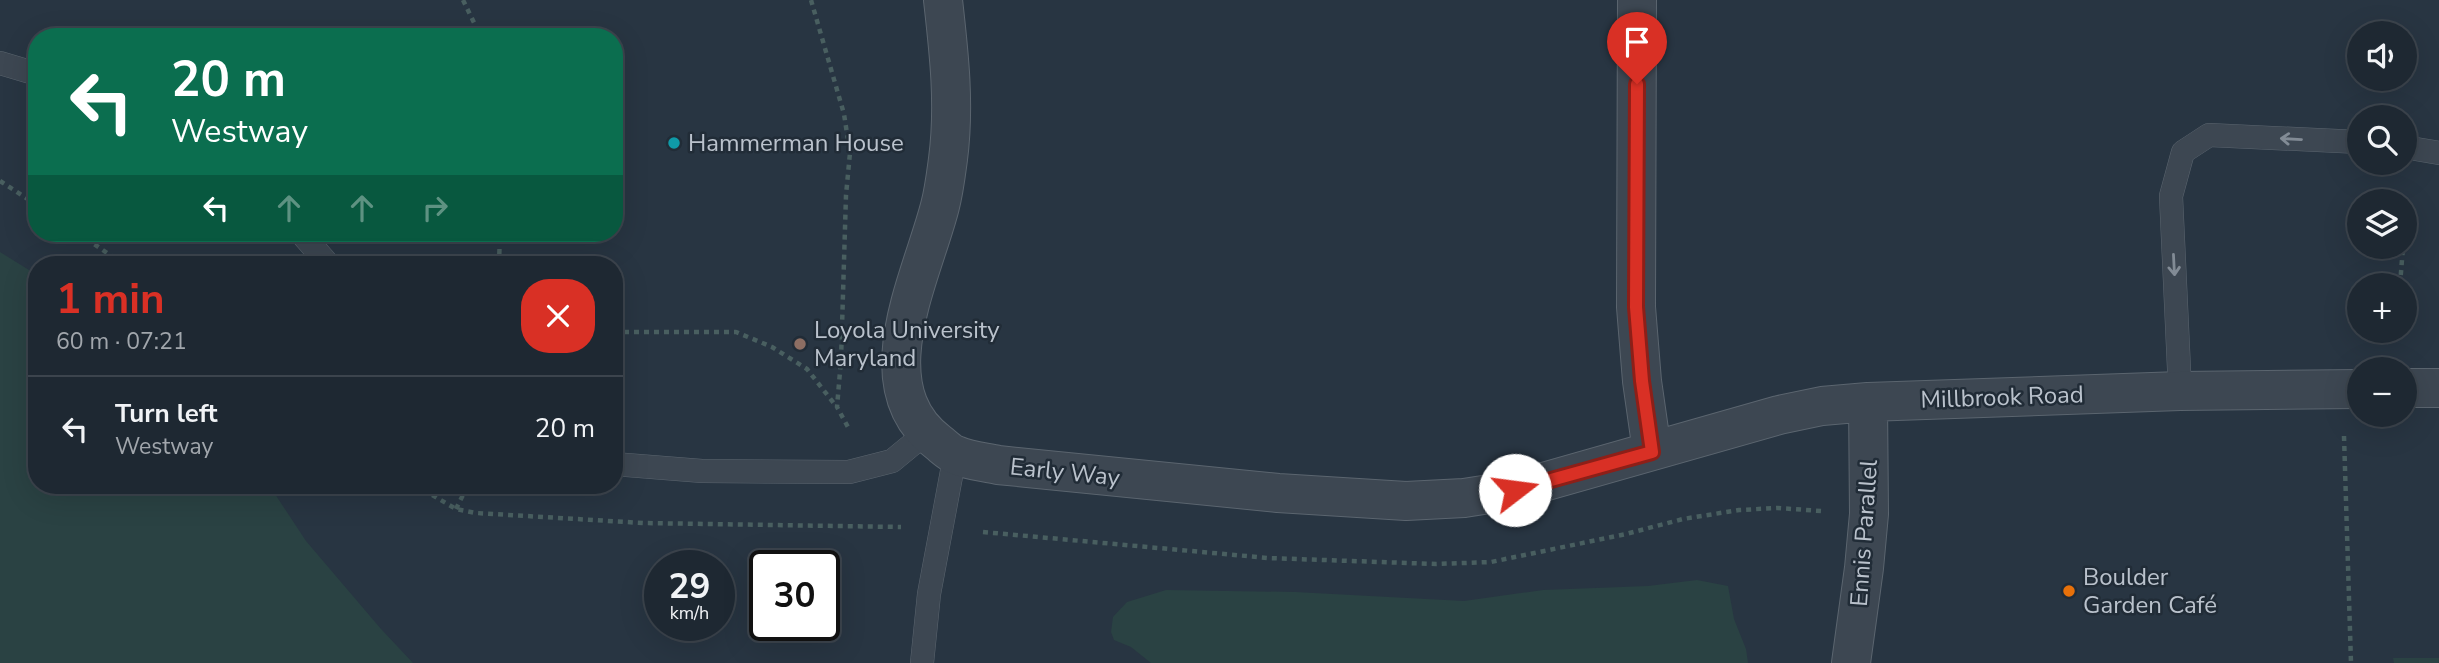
<!DOCTYPE html>
<meta charset="utf-8">
<style>
:root{--surface:#1e2832;--page:#26303a;--text:#f1f3f6;--muted:#a1a6ac;--line:#3c444d;--accent:#d93025}
body{margin:0;font-family:"Nunito Sans",sans-serif;background:var(--page);color:var(--text);height:100vh;display:flex;flex-direction:column;font-size:26px;white-space:nowrap}
*{box-sizing:border-box;margin:0}
p{font-size:23px;color:var(--muted)}
.icon{flex:none;width:38px;height:38px;fill:none;stroke:currentColor;stroke-width:2;stroke-linecap:round;stroke-linejoin:round}
.map{position:relative;flex:1;overflow:hidden}
.drawer{position:absolute;left:28px;top:256px;width:595px;height:238px;display:flex;flex-direction:column;background:var(--surface);border-radius:28px;box-shadow:0 7px 28px #0002,0 0 0 2px var(--line)}
.drawer>*{flex:none}
.guide{position:absolute;left:28px;top:28px;width:595px;height:214px;border-radius:28px;box-shadow:0 7px 28px #0002,0 0 0 2px var(--line);background:#0b6e4f;color:#fff;overflow:hidden}
.controls{position:absolute;left:2347px;top:21px;display:grid;gap:14px}
.controls a{display:grid;place-items:center;width:70px;height:70px;border-radius:50%;background:var(--surface);box-shadow:0 7px 28px #0002,0 0 0 2px var(--line);font-size:35px}
.speed{position:absolute;left:644px;top:550px;display:flex;gap:14px;font-size:35px;font-weight:700;text-align:center}
.speed>*{display:grid;place-content:center;width:91px;height:91px;border-radius:50%;background:var(--surface);box-shadow:0 7px 28px #0002,0 0 0 2px var(--line);line-height:1}
.speed small{font-size:18px;font-weight:400}
.speed .limit{border:4px solid #111;border-radius:10px;background:#fff;color:#111}
.pin{position:absolute;display:grid;place-items:center;width:60px;height:60px;color:#fff;margin:-72px -30px;border-radius:50% 50% 50% 0;rotate:-45deg;box-shadow:0 0 7px #0007}
.pin .icon{rotate:45deg}
.me{position:absolute;width:77px;margin:-38px;rotate:75deg;stroke-linejoin:round;filter:drop-shadow(0 0 5px #0008)}
.turn{display:flex;align-items:center;gap:24px;height:147px;padding:0 28px;font-size:32px}
.turn .icon{width:91px;height:91px;stroke-width:2.5}
.turn b{display:block;font-size:49px;line-height:60px}
.lanes{display:flex;align-items:center;height:66px;padding:0 28px;background:#0003;justify-content:center;gap:35px;direction:ltr}
.lanes .off{opacity:.35}
.round{display:grid;place-items:center;flex:none;width:74px;height:74px;border-radius:28px;background:var(--page)}
.head{display:flex;align-items:center;justify-content:space-between;height:119px;padding:0 28px}
h1{font-size:42px;font-weight:700;line-height:52px;color:var(--accent)}
ul{padding:0;list-style:none}
li{display:flex;align-items:center;gap:21px;height:105px;padding:0 28px;border-top:2px solid var(--line)}
li div{flex:1}
li b{display:block;font-size:26px}
li em{font-style:normal}
.map>svg:first-child{display:block}
.green{fill:#2a4243}
.lines{fill:none;stroke-linecap:round;stroke-linejoin:round}
.lane-casing{stroke:#5b656f;stroke-width:24}
.street-casing{stroke:#5b656f;stroke-width:40}
.path{stroke:#495f60;stroke-width:4.5;stroke-dasharray:5 5;stroke-linecap:butt}
.lane{stroke:#3d4752;stroke-width:23}
.street{stroke:#3d4752;stroke-width:38}
.oneway{stroke:#828b95}
.route-casing{stroke:#8d1f18;stroke-width:18}
.route{stroke:#d93025;stroke-width:12}
.culture-dot{fill:#0f9aa8;stroke:#212c37;stroke-width:2.5}
.education-dot{fill:#8d6e63;stroke:#212c37;stroke-width:2.5}
.food-dot{fill:#e8710a;stroke:#212c37;stroke-width:2.5}
.labels{text-anchor:middle;stroke-width:5;stroke-linejoin:round;paint-order:stroke}
.poi-label{font-size:24px;fill:#bac2cc;stroke:#212c37;text-anchor:start}
.street-label{font-size:24px;fill:#bac2cc;stroke:#212c37}
</style>
<div class="map">
<svg width="2439" height="663" viewBox="0 0 2439 663">
<rect width="100%" height="100%" fill="#283542"/>
<!-- green -->
<path class="green" d="M 0,252 L 37,275 L 37,485 L 269,485 L 306,541 L 381,629 L 413,663 L 0,663 Z
M 1697,580 L 1728,586 L 1734,619 L 1746,649 L 1748,663 L 1151,663 L 1131,647 L 1114,640 L 1111,632 L 1113,617 L 1127,602 L 1166,590 L 1295,592 L 1464,601 L 1543,590 L 1648,586 Z
M 2393,658 L 2439,658 L 2439,663 L 2394,663 Z"/>
<g class="lines">
<defs>
<path id="lane" d="M 0,63 L 37,74
M 2404,147 L 2439,153
M 301,233 L 328,264
M 2180,391 L 2171,196 L 2183,152 L 2209,135 L 2359,142
M 614,464 L 702,471 L 849,472 L 892,461 L 926,433
M 922,663 L 929,594 L 955,455"/>
<path id="street" d="M 943,0 C 949,53 955,105 948,159 C 946,174 944,191 940,206 C 922,277 863,387 939,443 C 944,447 950,453 956,455 C 969,461 985,462 998,465 L 1278,493 L 1406,501 L 1464,498 L 1515,490 L 1779,415 L 1822,406 L 1868,402 L 2180,391 L 2359,389
M 1637,0 L 1636,307 L 1642,381 L 1652,451
M 2404,388 L 2439,388
M 1851,663 L 1864,568 L 1869,514 L 1868,402"/>
</defs>
<!-- lane casing -->
<use href="#lane" class="lane-casing"/>
<!-- street casing -->
<use href="#street" class="street-casing"/>
<!-- path -->
<path class="path" d="M 463,0 L 481,37
M 811,0 L 844,114 L 850,153 L 846,195 L 841,360 L 837,407 L 849,429
M 0,181 L 37,205
M 78,233 L 123,264
M 499,264 L 500,233
M 2400,285 L 2403,247
M 614,332 L 736,332 L 772,347 L 807,369 L 836,406
M 2386,344 L 2387,331
M 2344,436 L 2351,663
M 415,485 L 456,509 L 476,513 L 643,523 L 901,527
M 456,509 L 468,485
M 983,532 L 1268,558 L 1436,564 L 1491,562 L 1626,534 L 1683,519 L 1739,510 L 1778,508 L 1821,511"/>
<!-- lane -->
<use href="#lane" class="lane"/>
<!-- street -->
<use href="#street" class="street"/>
</g>
<!-- one-way arrows -->
<defs><path id="oneway-shaft" d="M-6 0H5M1.5-3L5.5 0L1.5 3" fill="none" stroke-width="1.6" stroke-linecap="round" stroke-linejoin="round" transform="scale(1.75)"/></defs>
<g class="oneway">
<use href="#oneway-shaft" transform="translate(2291 139) rotate(-177)"/>
<use href="#oneway-shaft" transform="translate(2174 265) rotate(87)"/>
</g>
<g class="lines">
<defs>
<path id="route" d="M 1515,490 L 1652,452 L 1642,381 L 1636,307 L 1637,84"/>
</defs>
<!-- route casing -->
<use href="#route" class="route-casing"/>
<!-- route -->
<use href="#route" class="route"/>
</g>
<!-- markers -->
<circle class="culture-dot" cx="674" cy="143" r="7"/>
<circle class="education-dot" cx="800" cy="344" r="7"/>
<circle class="food-dot" cx="2069" cy="591" r="7"/>
<g class="labels">
<!-- poi labels -->
<g class="poi-label">
<text x="688" y="151">Hammerman House</text>
<text x="814" y="338">Loyola University<tspan x="814" dy="28">Maryland</tspan></text>
<text x="2083" y="585">Boulder<tspan x="2083" dy="28">Garden Café</tspan></text>
</g>
<!-- street labels -->
<g class="street-label">
<text transform="translate(2002 397) rotate(-2)" y="8">Millbrook Road</text>
<text transform="translate(1065 472) rotate(6)" y="8">Early Way</text>
<text transform="translate(1864 533) rotate(-86)" y="8">Ennis Parallel</text>
</g>
</g>
</svg>
<div class="controls">
<a><svg class="icon" aria-label="sound" viewBox="0 0 24 24"><path d="M4 9h4l5-4v14l-5-4H4zM17 9q2 3 0 6"/></svg></a>
<a><svg class="icon" aria-label="search" viewBox="0 0 24 24"><circle cx="10" cy="10" r="6"/><path d="M15 15l6 6"/></svg></a>
<a><svg class="icon" aria-label="layers" viewBox="0 0 24 24"><path d="M12 4l9 5-9 5-9-5zM3 14l9 5 9-5"/></svg></a>
<a>+</a>
<a>−</a>
</div>
<div class="speed"><div>29<small>km/h</small></div><div class="limit">30</div></div>
<div class="pin" style="left:1637px;top:84px;background:#d93025"><svg class="icon" aria-label="arrive" viewBox="0 0 24 24"><path d="M6 21V4h12l-3 4 3 4H6"/></svg></div>
<svg class="me" style="left:1515px;top:490px" viewBox="-20 -20 40 40"><circle r="19" fill="#fff"/><path d="M0-13L10 11 0 6-10 11z" fill="#d93025"/></svg>
<div class="guide">
<div class="turn"><svg class="icon" aria-label="left" viewBox="0 0 24 24"><path d="M17 20v-9H6M10 6l-5 5 5 5"/></svg><div><b>20 m</b>Westway</div></div>
<div class="lanes"><svg class="icon" aria-label="left" viewBox="0 0 24 24"><path d="M17 20v-9H6M10 6l-5 5 5 5"/></svg><svg class="icon off" aria-label="ahead" viewBox="0 0 24 24"><path d="M12 20V5M6 11l6-6 6 6"/></svg><svg class="icon off" aria-label="ahead" viewBox="0 0 24 24"><path d="M12 20V5M6 11l6-6 6 6"/></svg><svg class="icon off" aria-label="right" viewBox="0 0 24 24"><path d="M7 20v-9h11M14 6l5 5-5 5"/></svg></div>
</div>
<section class="drawer">
<div class="head"><div><h1>1 min</h1><p>60 m · 07:21</p></div><a class="round" style="background:#d93025;color:#fff"><svg class="icon" aria-label="close" viewBox="0 0 24 24"><path d="M6 6l12 12M18 6L6 18"/></svg></a></div>
<ul>
<li><svg class="icon" aria-label="left" viewBox="0 0 24 24"><path d="M17 20v-9H6M10 6l-5 5 5 5"/></svg><div><b>Turn left</b><p>Westway</p></div><em>20 m</em></li>
</ul>
</section>
</div>
